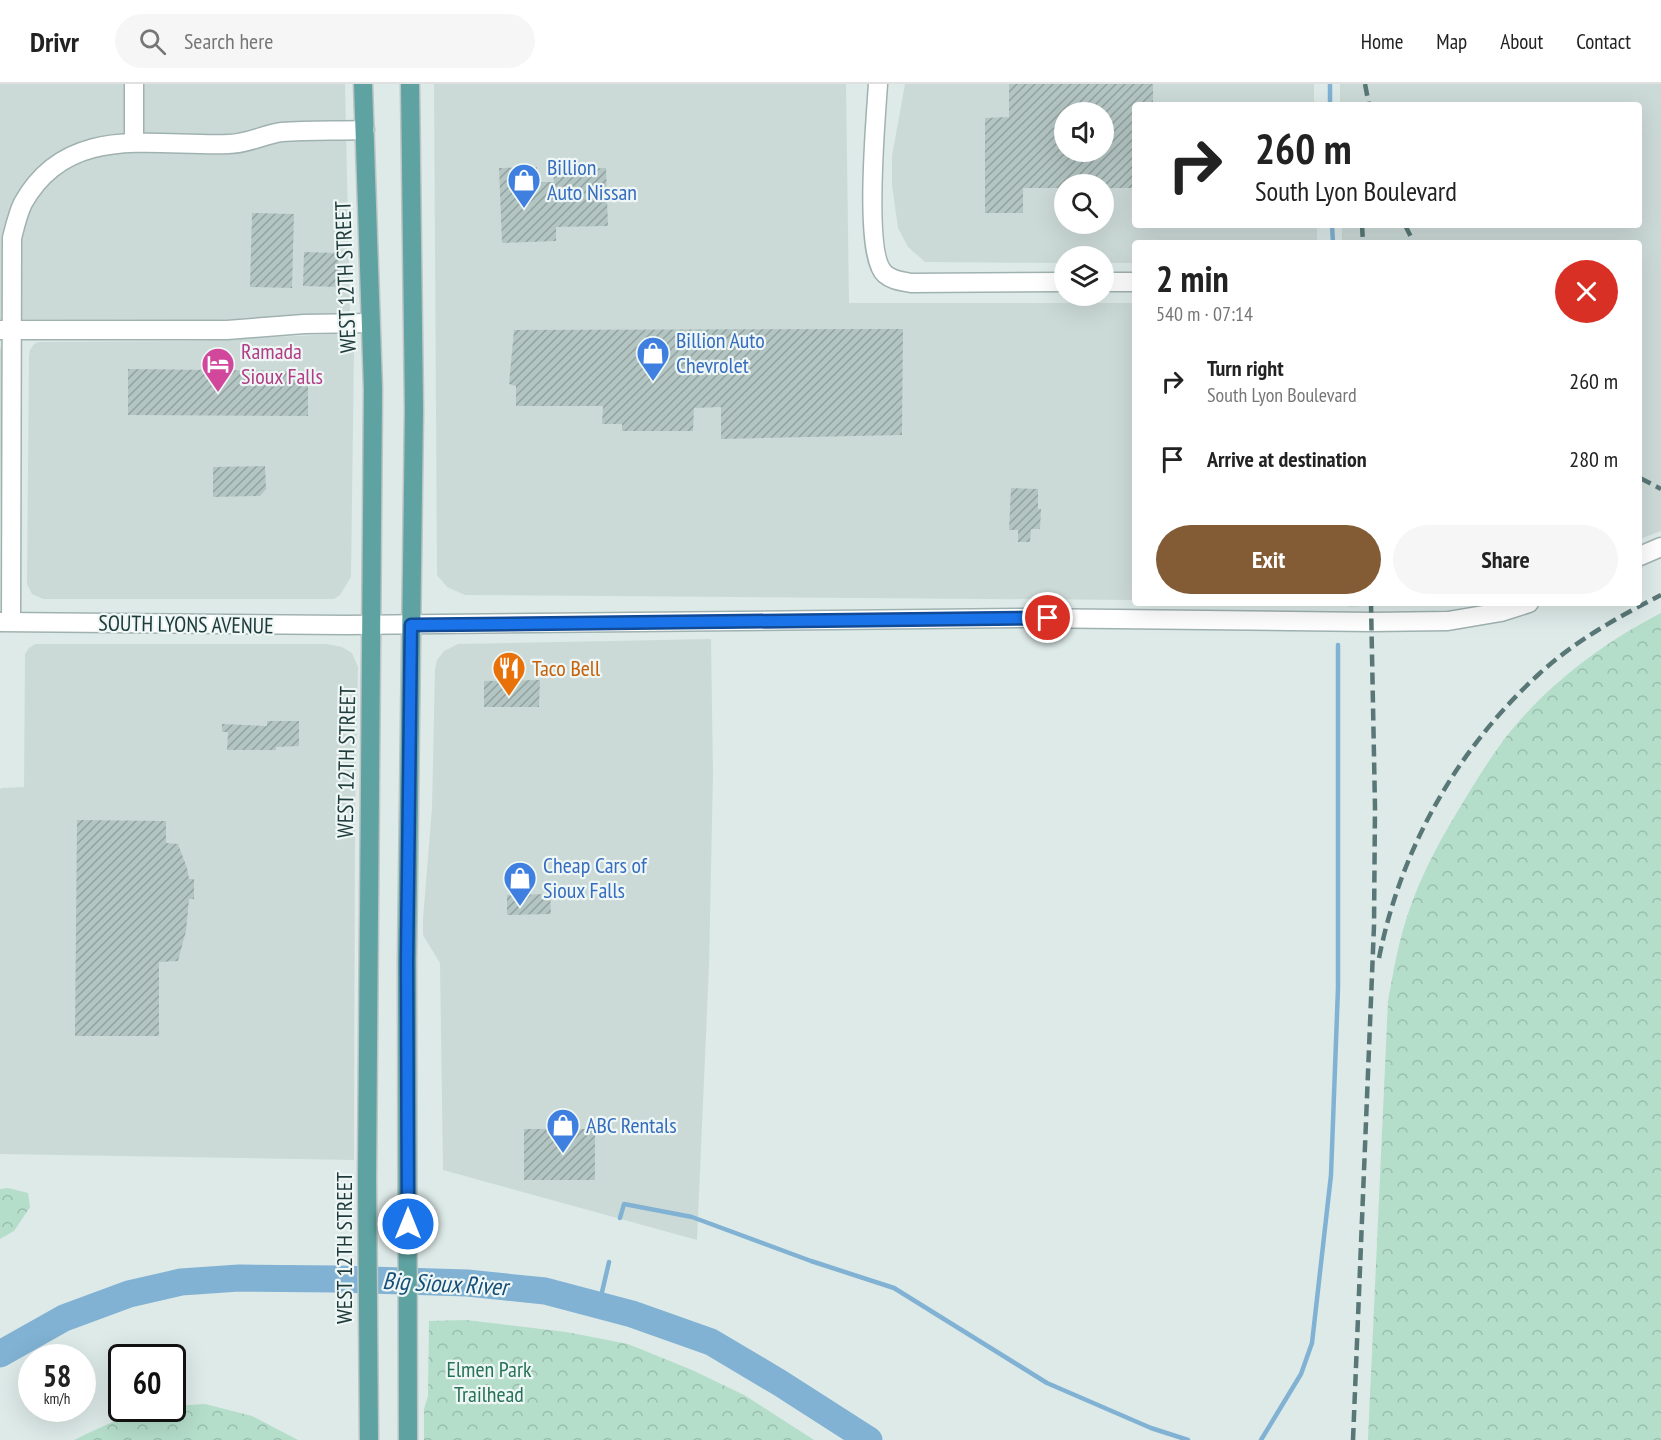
<!DOCTYPE html>
<meta charset="utf-8">
<style>
:root{--surface:#fff;--page:#f6f6f6;--text:#222;--muted:#767676;--line:#e0e0e0;--accent:#835c35}
body{margin:0;font-family:"PT Sans Narrow",sans-serif;background:var(--page);color:var(--text);height:100vh;display:flex;flex-direction:column;font-size:22px;white-space:nowrap}
*{box-sizing:border-box;margin:0}
p{font-size:20px;color:var(--muted)}
.icon{flex:none;width:33px;height:33px;fill:none;stroke:currentColor;stroke-width:2;stroke-linecap:round;stroke-linejoin:round}
.map{position:relative;flex:1;overflow:hidden}
.drawer{position:absolute;left:1132px;top:156px;width:510px;height:366px;display:flex;flex-direction:column;background:var(--surface);border-radius:6px;box-shadow:0 6px 24px #0002}
.drawer>*{flex:none}
.banner{position:absolute;left:1132px;top:18px;width:510px;height:126px;border-radius:6px;box-shadow:0 6px 24px #0002;background:#fff;color:var(--text);overflow:hidden}
.tools{position:absolute;left:1054px;top:18px;display:grid;gap:12px}
.tools a{display:grid;place-items:center;width:60px;height:60px;border-radius:50%;background:var(--surface);box-shadow:0 6px 24px #0002;font-size:30px}
.speed{position:absolute;left:18px;top:1260px;display:flex;gap:12px;font-size:30px;font-weight:700;text-align:center}
.speed>*{display:grid;place-content:center;width:78px;height:78px;border-radius:50%;background:var(--surface);box-shadow:0 6px 24px #0002;line-height:1}
.speed small{font-size:15px;font-weight:400}
.speed .limit{border:3px solid #111;border-radius:9px;background:#fff;color:#111}
.pin{position:absolute;display:grid;place-items:center;width:51px;height:51px;color:#fff;margin:-26px;border:3px solid #fff;border-radius:50%;box-shadow:0 2px 6px #0007}
.me{position:absolute;width:66px;margin:-33px;rotate:0deg;stroke-linejoin:round;filter:drop-shadow(0 0 4px #0008)}
.turn{display:flex;align-items:center;gap:21px;height:126px;padding:0 24px;font-size:27px}
.turn .icon{width:78px;height:78px;stroke-width:2.5}
.turn b{display:block;font-size:42px;line-height:51px}
.round{display:grid;place-items:center;flex:none;width:63px;height:63px;border-radius:32px;background:var(--page)}
.overview{display:flex;align-items:center;justify-content:space-between;height:102px;padding:0 24px}
h1{font-size:36px;font-weight:700;line-height:45px}
.primary-button{display:flex;gap:12px;margin-top:auto;padding:12px 24px}
.primary-button a{flex:1;height:69px;border-radius:36px;background:var(--accent);color:#fff;font-size:24px;font-weight:700;line-height:69px;text-align:center}
.primary-button a+a{background:var(--page);color:var(--text)}
ul{padding:0;list-style:none}
li{display:flex;align-items:center;gap:18px;height:78px;padding:0 24px}
li div{flex:1}
li b{display:block;font-size:22px}
li em{font-style:normal}
header{display:flex;align-items:center;gap:36px;box-sizing:border-box;height:84px;padding:0 30px;background:var(--surface);border-bottom:2px solid var(--line)}
header strong{font-size:28px}
nav{display:flex;gap:33px;margin-inline-start:auto;font-size:21px}
.search{width:420px;height:54px;background:var(--page);display:flex;align-items:center;gap:15px;box-sizing:border-box;padding:0 21px;border-radius:33px;color:var(--muted);font-size:22px}
.map>svg:first-child{display:block}
.built{fill:#ccdad7;fill-rule:evenodd}
.forest{fill:url(#forest-crowns)}
.lines{fill:none;stroke-linecap:round;stroke-linejoin:round}
.stream{stroke:#81b2d3;stroke-width:4.5}
.river{stroke:#81b2d3;stroke-width:27}
.building{fill:url(#building-hatch);fill-rule:evenodd}
.minor-casing{stroke:#a0b2b0;stroke-width:21}
.major-casing{stroke:#bcc4c4;stroke-width:21}
.minor{stroke:#fff;stroke-width:18}
.major{stroke:#5fa2a2;stroke-width:18}
.rail{stroke:#587776;stroke-width:4.5;stroke-dasharray:12 6;stroke-linecap:butt}
.route-casing{stroke:#114b97;stroke-width:15}
.route{stroke:#1a73e8;stroke-width:10}
.labels{text-anchor:middle;stroke-width:4.5;stroke-linejoin:round;paint-order:stroke}
.shop-label{font-size:22px;fill:#366cbe;stroke:#eef7f5;text-anchor:start}
.street-label{font-size:22px;fill:#1e3a3a;stroke:#eef7f5}
.hotel-label{font-size:22px;fill:#b23c85;stroke:#eef7f5;text-anchor:start}
.food-label{font-size:22px;fill:#c56008;stroke:#eef7f5;text-anchor:start}
.park-label{font-size:22px;fill:#277357;stroke:#eef7f5}
.water-label{font-size:24px;font-style:italic;fill:#164f79;stroke:#eef7f5}
</style>
<header>
<strong>Drivr</strong>
<div class="search"><svg class="icon" aria-label="search" viewBox="0 0 24 24"><circle cx="10" cy="10" r="6"/><path d="M15 15l6 6"/></svg>Search here</div>
<nav><a>Home</a><a>Map</a><a>About</a><a>Contact</a></nav>
</header>
<div class="map">
<svg width="1661" height="1356" viewBox="0 0 1661 1356">
<defs>
<pattern id="forest-crowns" width="20" height="18" patternUnits="userSpaceOnUse" patternTransform="scale(1.5)"><rect width="20" height="18" fill="#b4ddca"/><path d="M2 6a3 3 0 1 1 6 0M12 15a3 3 0 1 1 6 0" fill="none" stroke="#9abeae"/></pattern>
<pattern id="building-hatch" width="6" height="6" patternUnits="userSpaceOnUse" patternTransform="scale(1.5)"><rect width="6" height="6" fill="#b3c5c2"/><path d="M-1 1l2-2M0 6l6-6M5 7l2-2" fill="none" stroke="#91a19f"/></pattern>
</defs>
<rect width="100%" height="100%" fill="#ddeae8"/>
<!-- built -->
<path class="built" d="M 0,0 L 345,0 L 350,229 L 216,236 L 0,235 Z
M 434,0 L 846,0 L 849,219 L 1135,219 L 1135,516 L 465,511 L 447,503 L 437,491 Z
M 905,0 L 1314,0 L 1314,21 L 1136,21 L 1136,141 L 1317,141 L 1317,159 L 1136,159 L 1135,179 L 1104,179 L 1104,172 L 1065,172 L 1065,179 L 925,178 L 908,163 L 898,144 L 892,101 L 892,72 ZM 1065,28 L 1104,28 L 1104,68 L 1065,68 ZM 1065,100 L 1104,100 L 1104,140 L 1065,140 Z
M 1340,0 L 1661,0 L 1661,447 L 1640,455 L 1640,159 L 1342,159 L 1342,141 L 1640,141 L 1640,21 L 1340,21 Z
M 336,250 L 348,254 L 354,266 L 351,493 L 340,511 L 334,515 L 43,515 L 32,510 L 27,500 L 29,272 L 30,266 L 34,260 L 38,258 L 189,257 Z
M 0,262 L 2,268 L 0,442 Z
M 1348,519 L 1414,519 L 1348,523 Z
M 711,555 L 713,690 L 709,882 L 697,1156 L 443,1086 L 440,879 L 423,851 L 423,835 L 432,724 L 435,585 L 437,576 L 444,567 L 458,560 Z
M 35,560 L 326,560 L 342,563 L 352,569 L 358,583 L 355,733 L 354,1076 L 0,1070 L 0,706 L 1,704 L 24,703 L 25,570 L 29,564 Z"/>
<!-- forest -->
<path class="forest" d="M 1661,529 L 1661,1356 L 1368,1356 L 1388,917 C 1394,885 1399,854 1410,824 C 1422,790 1438,760 1456,730 C 1471,705 1486,680 1503,657 C 1544,603 1601,560 1661,529 Z
M 8,1104 L 28,1109 L 30,1123 L 14,1147 L 0,1155 L 0,1105 Z
M 466,1236 L 566,1248 L 628,1260 L 692,1286 L 744,1311 L 814,1356 L 424,1356 L 424,1325 L 428,1312 L 429,1237 Z
M 205,1320 L 252,1332 L 298,1356 L 74,1356 C 106,1341 137,1324 172,1324 L 173,1322 Z"/>
<g class="lines">
<!-- stream -->
<path class="stream" d="M 1330,0 L 1330,21
M 1332,141 L 1333,159
M 620,1134 L 624,1120 L 692,1133 L 811,1177 L 894,1204 L 1047,1299 L 1151,1344 L 1188,1356
M 599,1221 L 609,1178
M 1261,1356 L 1301,1290 L 1312,1259 L 1331,1091 L 1338,904 L 1338,561"/>
<!-- river -->
<path class="river" d="M 0,1270 L 64,1234 L 129,1210 L 181,1198 L 239,1194 L 337,1195 L 467,1199 L 545,1207 L 632,1230 L 711,1258 L 780,1299 L 869,1356"/>
</g>
<!-- building -->
<path class="building" d="M 1009,0 L 1153,0 L 1153,21 L 1136,21 L 1136,104 L 1104,104 L 1104,100 L 1065,100 L 1065,104 L 1023,104 L 1023,129 L 985,129 L 985,34 L 1009,33 ZM 1065,28 L 1104,28 L 1104,68 L 1065,68 Z
M 537,83 L 537,98 L 554,98 L 553,86 L 606,84 L 608,142 L 556,143 L 556,157 L 502,159 L 499,84 Z
M 252,129 L 294,130 L 292,204 L 250,203 Z
M 304,168 L 339,169 L 338,203 L 303,202 Z
M 903,245 L 902,351 L 721,355 L 721,323 L 694,324 L 693,347 L 622,347 L 622,340 L 602,340 L 603,322 L 516,322 L 516,302 L 509,300 L 514,246 Z
M 128,285 L 308,287 L 308,332 L 128,331 Z
M 265,382 L 266,405 L 260,412 L 213,413 L 213,383 Z
M 1011,404 L 1038,405 L 1038,425 L 1041,425 L 1040,445 L 1031,445 L 1030,458 L 1018,458 L 1018,446 L 1009,446 Z
M 540,596 L 539,623 L 484,623 L 484,597 Z
M 267,637 L 299,637 L 299,662 L 276,663 L 276,666 L 227,666 L 228,648 L 222,648 L 222,640 L 267,642 Z
M 77,736 L 166,737 L 166,759 L 178,760 L 187,784 L 189,795 L 194,795 L 194,815 L 189,815 L 186,847 L 178,877 L 159,878 L 159,952 L 75,952 Z
M 550,810 L 551,830 L 507,831 L 507,811 Z
M 524,1045 L 595,1045 L 595,1096 L 524,1096 Z"/>
<g class="lines">
<defs>
<path id="minor" d="M 878,0 C 876,32 863,171 885,190 C 893,197 902,197 911,199 L 1065,198
M 134,58 L 134,0
M 1104,198 L 1136,198
M 0,246 L 227,246 L 304,240 L 370,239
M 1640,472 L 1661,463
M 0,538 L 346,541 L 1026,534 L 1371,538 L 1448,537 L 1501,528 L 1529,519
M 11,538 L 12,154 C 15,142 18,129 23,119 C 68,38 154,63 229,60 C 247,60 265,50 282,48 C 310,46 338,47 365,46"/>
<path id="major" d="M 363,0 L 373,305 L 367,1094 L 369,1356
M 408,1356 L 407,876 L 414,326 L 410,0"/>
</defs>
<!-- minor casing -->
<use href="#minor" class="minor-casing"/>
<!-- major casing -->
<use href="#major" class="major-casing"/>
<!-- minor -->
<use href="#minor" class="minor"/>
<!-- major -->
<use href="#major" class="major"/>
<!-- rail -->
<path class="rail" d="M 1365,0 L 1369,21
M 1362,141 L 1363,159
M 1405,141 L 1414,159
M 1640,394 L 1661,405
M 1379,874 C 1401,764 1457,665 1539,590 C 1575,557 1618,533 1661,511
M 1353,1356 L 1374,842 L 1375,723 L 1371,519"/>
</g>
<g class="lines">
<defs>
<path id="route" d="M 408,1140 L 407,876 L 411,541 L 1048,534"/>
</defs>
<!-- route casing -->
<use href="#route" class="route-casing"/>
<!-- route -->
<use href="#route" class="route"/>
</g>
<!-- icons -->
<defs>
<symbol id="shop-pin" viewBox="-11 -11 22 30"><path d="M0 17L-7.5 6A9.5 9.5 0 1 1 7.5 6Z" fill="#3f7fe0" stroke="#eef7f5"/><path d="M-5-2.5h2.3a2.7 3.5 0 0 1 5.4 0H5L5.5 6h-11ZM-1.5-2.5h3a1.5 2.3 0 0 0-3 0Z" fill="#fff"/></symbol>
<symbol id="hotel-pin" viewBox="-11 -11 22 30"><path d="M0 17L-7.5 6A9.5 9.5 0 1 1 7.5 6Z" fill="#d1479c" stroke="#eef7f5"/><path d="M-6-4.5h1.5V1H6V5H4.5V3h-9V5H-6ZM-4 0a1.8 1.8 0 1 1 3.6 0ZM.5 0V-2.5h3Q6-2.5 6 0Z" fill="#fff"/></symbol>
<symbol id="restaurant-pin" viewBox="-11 -11 22 30"><path d="M0 17L-7.5 6A9.5 9.5 0 1 1 7.5 6Z" fill="#e8710a" stroke="#eef7f5"/><path d="M-5-6h1v4h1v-4h1v4h1v-4h1v5L-1.5 .5V6h-2V.5L-5-1ZM5-6V6H3V1.5H1.5Q1.5-4 5-6Z" fill="#fff"/></symbol>
</defs>
<g fill-rule="evenodd">
<use href="#shop-pin" x="505" y="77" width="38" height="52"/>
<use href="#shop-pin" x="634" y="250" width="38" height="52"/>
<use href="#hotel-pin" x="199" y="261" width="38" height="52"/>
<use href="#restaurant-pin" x="490" y="565" width="38" height="52"/>
<use href="#shop-pin" x="501" y="775" width="38" height="52"/>
<use href="#shop-pin" x="544" y="1022" width="38" height="52"/>
</g>
<g class="labels">
<!-- shop labels -->
<g class="shop-label">
<text x="547" y="91">Billion<tspan x="547" dy="25">Auto Nissan</tspan></text>
<text x="676" y="264">Billion Auto<tspan x="676" dy="25">Chevrolet</tspan></text>
<text x="543" y="789">Cheap Cars of<tspan x="543" dy="25">Sioux Falls</tspan></text>
<text x="586" y="1049">ABC Rentals</text>
</g>
<!-- street labels -->
<g class="street-label">
<text transform="translate(345 193) rotate(-92)" y="8">WEST 12TH STREET</text>
<text transform="translate(186 540) rotate(1)" y="8">SOUTH LYONS AVENUE</text>
<text transform="translate(346 678) rotate(-89)" y="8">WEST 12TH STREET</text>
<text transform="translate(344 1164) rotate(-90)" y="8">WEST 12TH STREET</text>
</g>
<!-- hotel labels -->
<g class="hotel-label">
<text x="241" y="275">Ramada<tspan x="241" dy="25">Sioux Falls</tspan></text>
</g>
<!-- food labels -->
<g class="food-label">
<text x="532" y="592">Taco Bell</text>
</g>
<!-- park labels -->
<g class="park-label">
<text x="489" y="1293">Elmen Park<tspan x="489" dy="25">Trailhead</tspan></text>
</g>
<!-- water labels -->
<g class="water-label">
<text transform="translate(445 1200) rotate(3)" y="8">Big Sioux River</text>
</g>
</g>
</svg>
<div class="tools">
<a><svg class="icon" aria-label="sound" viewBox="0 0 24 24"><path d="M4 9h4l5-4v14l-5-4H4zM17 9q2 3 0 6"/></svg></a>
<a><svg class="icon" aria-label="search" viewBox="0 0 24 24"><circle cx="10" cy="10" r="6"/><path d="M15 15l6 6"/></svg></a>
<a><svg class="icon" aria-label="layers" viewBox="0 0 24 24"><path d="M12 4l9 5-9 5-9-5zM3 14l9 5 9-5"/></svg></a>
</div>
<div class="speed"><div>58<small>km/h</small></div><div class="limit">60</div></div>
<div class="pin" style="left:1048px;top:534px;background:#d93025"><svg class="icon" aria-label="arrive" viewBox="0 0 24 24"><path d="M6 21V4h12l-3 4 3 4H6"/></svg></div>
<svg class="me" style="left:408px;top:1140px" viewBox="-20 -20 40 40"><circle r="17" fill="#1a73e8" stroke="#fff" stroke-width="3"/><path d="M0-11L8 9 0 5-8 9z" fill="#fff"/></svg>
<div class="banner">
<div class="turn"><svg class="icon" aria-label="right" viewBox="0 0 24 24"><path d="M7 20v-9h11M14 6l5 5-5 5"/></svg><div><b>260 m</b>South Lyon Boulevard</div></div>
</div>
<section class="drawer">
<div class="overview"><div><h1>2 min</h1><p>540 m · 07:14</p></div><a class="round" style="background:#d93025;color:#fff"><svg class="icon" aria-label="close" viewBox="0 0 24 24"><path d="M6 6l12 12M18 6L6 18"/></svg></a></div>
<ul>
<li><svg class="icon" aria-label="right" viewBox="0 0 24 24"><path d="M7 20v-9h11M14 6l5 5-5 5"/></svg><div><b>Turn right</b><p>South Lyon Boulevard</p></div><em>260 m</em></li>
<li><svg class="icon" aria-label="arrive" viewBox="0 0 24 24"><path d="M6 21V4h12l-3 4 3 4H6"/></svg><div><b>Arrive at destination</b></div><em>280 m</em></li>
</ul>
<div class="primary-button"><a>Exit</a><a>Share</a></div>
</section>
</div>
